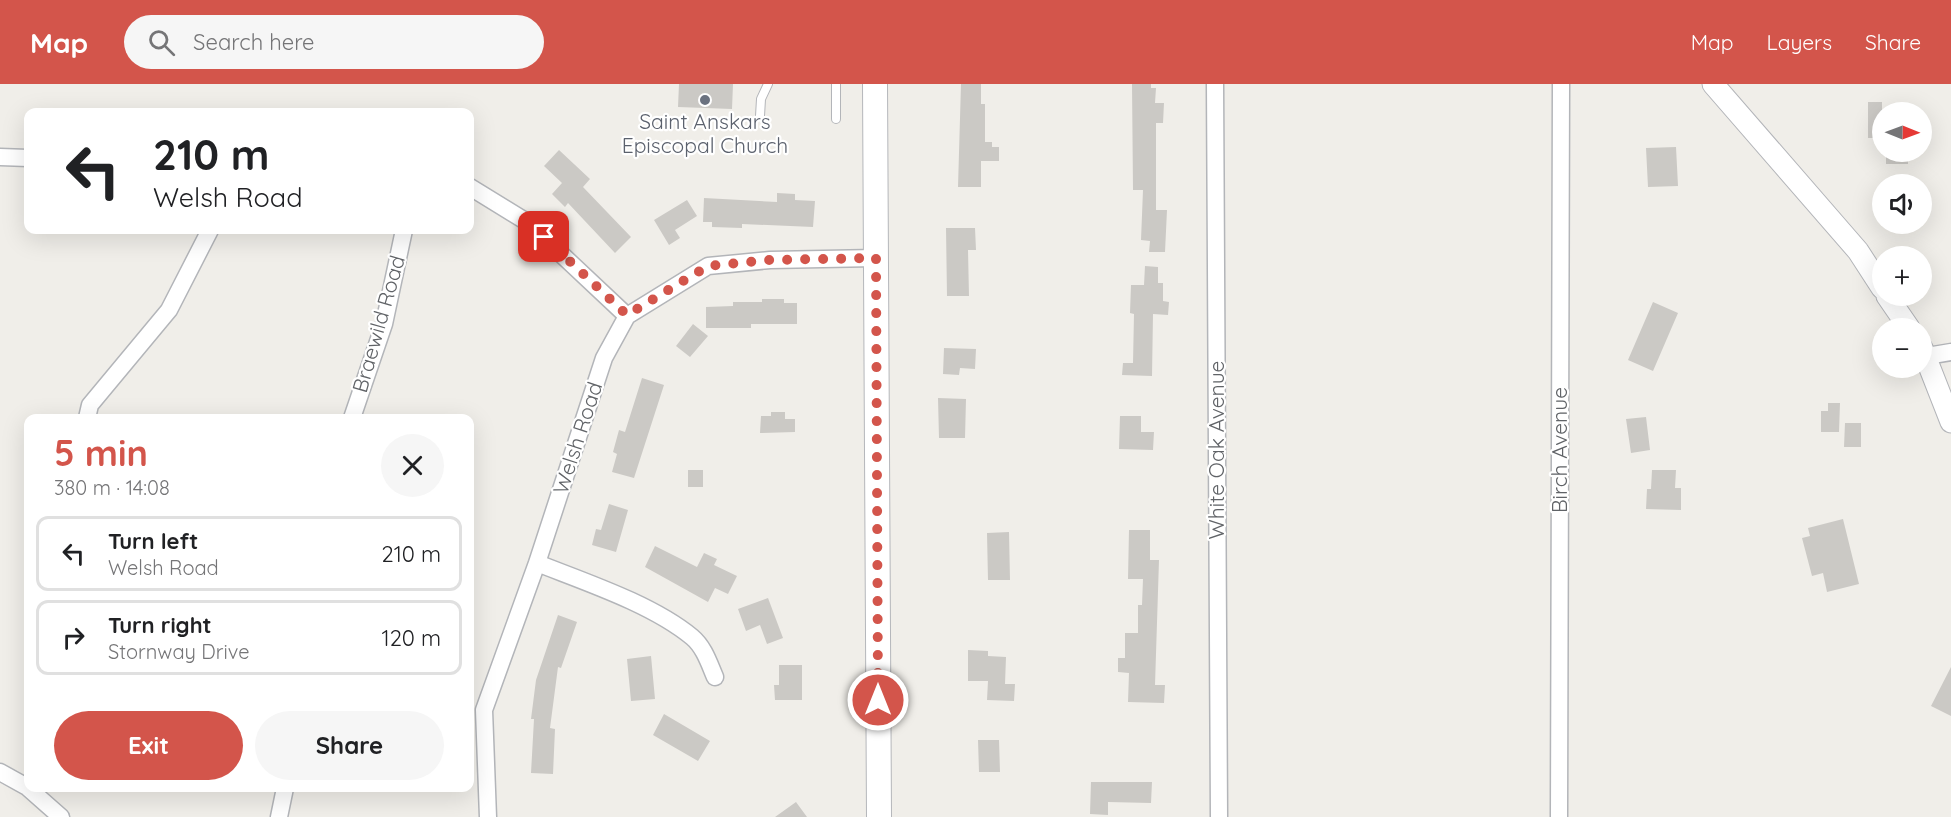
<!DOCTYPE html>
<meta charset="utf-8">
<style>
:root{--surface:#fff;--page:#f6f6f6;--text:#202124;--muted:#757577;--line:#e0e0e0;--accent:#d3554b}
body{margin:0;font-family:Quicksand,sans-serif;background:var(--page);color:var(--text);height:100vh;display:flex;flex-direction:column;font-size:22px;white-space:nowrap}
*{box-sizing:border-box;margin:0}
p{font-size:20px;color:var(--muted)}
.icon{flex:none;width:33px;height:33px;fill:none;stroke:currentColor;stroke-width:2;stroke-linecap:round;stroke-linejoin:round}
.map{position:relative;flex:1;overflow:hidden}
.sheet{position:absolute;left:24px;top:330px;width:450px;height:378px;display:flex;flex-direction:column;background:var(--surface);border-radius:12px;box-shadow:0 6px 24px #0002}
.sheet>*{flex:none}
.guide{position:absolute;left:24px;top:24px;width:450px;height:126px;border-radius:12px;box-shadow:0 6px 24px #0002;background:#fff;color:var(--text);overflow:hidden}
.needle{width:39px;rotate:91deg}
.fabs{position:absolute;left:1872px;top:18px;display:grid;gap:12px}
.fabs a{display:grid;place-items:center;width:60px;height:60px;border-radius:50%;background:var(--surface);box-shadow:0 6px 24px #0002;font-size:30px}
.pin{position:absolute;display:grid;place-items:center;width:51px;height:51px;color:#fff;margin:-26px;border-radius:12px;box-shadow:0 3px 9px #0006}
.me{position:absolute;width:66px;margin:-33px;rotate:0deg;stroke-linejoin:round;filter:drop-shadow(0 0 4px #0008)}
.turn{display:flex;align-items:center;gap:21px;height:126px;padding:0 30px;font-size:27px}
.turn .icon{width:78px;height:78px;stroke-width:2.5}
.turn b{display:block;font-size:42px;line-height:51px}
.round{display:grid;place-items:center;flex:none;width:63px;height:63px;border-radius:32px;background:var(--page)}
.headline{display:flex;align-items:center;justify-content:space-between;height:102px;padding:0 30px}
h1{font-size:36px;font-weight:700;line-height:45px;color:var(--accent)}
.primary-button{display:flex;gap:12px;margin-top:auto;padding:12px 30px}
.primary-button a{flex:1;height:69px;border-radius:36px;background:var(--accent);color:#fff;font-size:24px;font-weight:700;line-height:69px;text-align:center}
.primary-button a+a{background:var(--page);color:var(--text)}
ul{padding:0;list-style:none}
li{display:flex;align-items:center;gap:18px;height:75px;margin:0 12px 9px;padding:0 18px;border:3px solid var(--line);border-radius:12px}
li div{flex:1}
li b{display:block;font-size:22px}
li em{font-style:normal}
header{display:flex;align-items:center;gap:36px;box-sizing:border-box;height:84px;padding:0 30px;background:var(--accent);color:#fff}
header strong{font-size:28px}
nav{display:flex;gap:33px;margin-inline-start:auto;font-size:21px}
.search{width:420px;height:54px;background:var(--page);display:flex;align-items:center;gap:15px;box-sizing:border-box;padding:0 21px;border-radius:33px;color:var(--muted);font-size:22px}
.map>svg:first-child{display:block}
.building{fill:#cbc9c5}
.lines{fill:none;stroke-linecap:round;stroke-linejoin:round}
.service-casing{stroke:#b3b5b9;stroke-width:10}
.minor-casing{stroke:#b3b5b9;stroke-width:19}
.tertiary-casing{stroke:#b3b5b9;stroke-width:23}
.secondary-casing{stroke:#b5b7bb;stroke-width:26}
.service{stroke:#fff;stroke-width:8}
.minor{stroke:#fff;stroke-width:16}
.tertiary{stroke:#fff;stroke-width:21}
.secondary{stroke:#fff;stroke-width:24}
.route{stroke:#d3554b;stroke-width:10;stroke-dasharray:0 18}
.worship-dot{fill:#6b7280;stroke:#fff;stroke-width:2}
.labels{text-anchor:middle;stroke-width:4.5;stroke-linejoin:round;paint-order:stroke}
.worship-label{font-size:21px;fill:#5b616d;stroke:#fff}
.street-label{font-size:21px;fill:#606367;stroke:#fff}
</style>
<header>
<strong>Map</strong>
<div class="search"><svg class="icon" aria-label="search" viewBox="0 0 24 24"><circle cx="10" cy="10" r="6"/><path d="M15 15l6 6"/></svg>Search here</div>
<nav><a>Map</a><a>Layers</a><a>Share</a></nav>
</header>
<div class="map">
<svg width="1951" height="733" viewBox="0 0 1951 733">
<rect width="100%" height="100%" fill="#f0eee9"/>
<!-- building -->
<path class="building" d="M 679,0 L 733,0 L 732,25 L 678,23 Z
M 961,0 L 981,0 L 981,20 L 985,20 L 985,58 L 992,58 L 992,63 L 999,63 L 999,77 L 981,77 L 981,103 L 958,103 Z
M 1132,0 L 1151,0 L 1151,4 L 1156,4 L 1155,19 L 1164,19 L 1163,39 L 1156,39 L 1156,126 L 1167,126 L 1165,168 L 1149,168 L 1150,157 L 1141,156 L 1143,106 L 1133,106 Z
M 1868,18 L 1882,18 L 1882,54 L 1868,54 Z
M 1676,63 L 1678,102 L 1648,103 L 1646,64 Z
M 559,66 L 590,95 L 583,103 L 631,153 L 615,169 L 568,119 L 565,123 L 552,110 L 562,99 L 544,82 Z
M 1886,68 L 1908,68 L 1908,80 L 1886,80 Z
M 777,109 L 795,110 L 795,116 L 815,117 L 813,143 L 742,140 L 742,144 L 712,143 L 712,138 L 703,138 L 704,114 L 777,118 Z
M 687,116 L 697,132 L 675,146 L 680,154 L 669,161 L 654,136 Z
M 946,144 L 975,144 L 976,166 L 968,166 L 969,212 L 947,212 Z
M 1145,182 L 1158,183 L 1158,199 L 1163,199 L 1163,217 L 1169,218 L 1168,231 L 1153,230 L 1152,292 L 1122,291 L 1123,279 L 1133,279 L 1134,230 L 1130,229 L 1131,201 L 1144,201 Z
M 762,215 L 784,215 L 784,219 L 797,219 L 797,240 L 751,240 L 751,244 L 706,244 L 706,223 L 733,222 L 733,218 L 762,218 Z
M 1653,218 L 1678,229 L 1653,287 L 1628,276 Z
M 693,240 L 708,252 L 690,273 L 676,262 Z
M 944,264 L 976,265 L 975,285 L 960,284 L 959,291 L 943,290 Z
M 642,294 L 664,301 L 634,394 L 612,388 L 617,370 L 613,368 L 619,346 L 625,348 Z
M 938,314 L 966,315 L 965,354 L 939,354 Z
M 1828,319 L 1840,319 L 1839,348 L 1821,348 L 1821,327 L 1828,327 Z
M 771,328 L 785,328 L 785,335 L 795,335 L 795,348 L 760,349 L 761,332 L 771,332 Z
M 1120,332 L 1141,332 L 1141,348 L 1154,348 L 1153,366 L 1119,365 Z
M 1646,333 L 1650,366 L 1631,369 L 1626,335 Z
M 1845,339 L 1861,339 L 1861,363 L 1844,363 Z
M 688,386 L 703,386 L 703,403 L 688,403 Z
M 1652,386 L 1676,386 L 1675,404 L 1681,404 L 1681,426 L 1646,425 L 1647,405 L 1651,405 Z
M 609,420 L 628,426 L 616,468 L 592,461 L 596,445 L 601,446 Z
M 1843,435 L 1859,500 L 1827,508 L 1823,489 L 1812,492 L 1802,454 L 1810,452 L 1808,444 Z
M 1129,446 L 1150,446 L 1150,476 L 1159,476 L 1155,601 L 1165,601 L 1164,619 L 1128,618 L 1129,589 L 1118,588 L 1118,574 L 1125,574 L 1125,549 L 1138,549 L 1138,521 L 1142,521 L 1143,495 L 1128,495 Z
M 1009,448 L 1010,496 L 988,496 L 987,449 Z
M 655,462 L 697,483 L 704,469 L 717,475 L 714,481 L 737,492 L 728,510 L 715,504 L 708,518 L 645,483 Z
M 768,514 L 783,554 L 767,560 L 760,541 L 746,547 L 738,525 Z
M 558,531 L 577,538 L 561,584 L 558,583 L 550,644 L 555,645 L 553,690 L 531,689 L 534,635 L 531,635 L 536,596 Z
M 968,566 L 988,567 L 988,572 L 1006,573 L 1005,600 L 1015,600 L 1014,617 L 987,616 L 988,597 L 968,597 Z
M 651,572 L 655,615 L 631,617 L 627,575 Z
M 779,581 L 802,581 L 802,616 L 775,616 L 774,601 L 779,601 Z
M 1951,583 L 1951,632 L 1931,622 Z
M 664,630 L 710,657 L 698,677 L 653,651 Z
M 978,656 L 999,656 L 1000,688 L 979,688 Z
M 1091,698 L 1152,698 L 1151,719 L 1108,718 L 1108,731 L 1090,730 Z
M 796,718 L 807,733 L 775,733 Z"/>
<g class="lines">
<defs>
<path id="service" d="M 760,32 L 761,15 L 768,0
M 836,35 L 836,0"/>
<path id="minor" d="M 1215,0 L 1219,733
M 0,73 L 28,74
M 470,103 L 527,138 L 627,232
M 1927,272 L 1951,268
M 87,334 L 90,321 L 169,226 L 210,146
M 352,334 L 384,240 L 404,146
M 537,479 C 585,498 652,520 692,553 C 704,563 709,579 715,593
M 0,688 L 27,703 L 61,733
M 279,733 L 285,704
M 488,733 L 484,626 L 537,479 L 604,274 L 627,232 L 708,182 L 770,176 L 876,174
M 1559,733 L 1561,0"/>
<path id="tertiary" d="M 1713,0 L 1858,167 L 1882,204
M 1887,212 L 1909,244
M 1922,264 L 1951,338"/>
<path id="secondary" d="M 875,0 L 879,733"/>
</defs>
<!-- service casing -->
<use href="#service" class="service-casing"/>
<!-- minor casing -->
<use href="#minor" class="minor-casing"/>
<!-- tertiary casing -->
<use href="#tertiary" class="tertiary-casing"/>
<!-- secondary casing -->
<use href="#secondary" class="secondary-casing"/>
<!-- service -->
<use href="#service" class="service"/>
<!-- minor -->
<use href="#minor" class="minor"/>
<!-- tertiary -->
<use href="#tertiary" class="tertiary"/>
<!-- secondary -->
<use href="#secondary" class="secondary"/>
</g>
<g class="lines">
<!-- route -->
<path class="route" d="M 544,153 L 627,231 L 708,182 L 770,176 L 876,174 L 878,616"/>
</g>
<!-- markers -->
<circle class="worship-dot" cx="705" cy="16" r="6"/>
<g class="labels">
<!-- worship labels -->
<g class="worship-label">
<text x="705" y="45">Saint Anskars<tspan x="705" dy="24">Episcopal Church</tspan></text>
</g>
<!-- street labels -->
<g class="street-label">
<text transform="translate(379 240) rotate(-74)" y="7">Braewild Road</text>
<text transform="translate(578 354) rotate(-72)" y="7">Welsh Road</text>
<text transform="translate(1217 366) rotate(-90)" y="7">White Oak Avenue</text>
<text transform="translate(1560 366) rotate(-90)" y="7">Birch Avenue</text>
</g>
</g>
</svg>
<div class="fabs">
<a><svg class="needle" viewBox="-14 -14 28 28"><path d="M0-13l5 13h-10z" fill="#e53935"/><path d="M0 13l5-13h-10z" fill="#757577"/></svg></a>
<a><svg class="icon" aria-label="sound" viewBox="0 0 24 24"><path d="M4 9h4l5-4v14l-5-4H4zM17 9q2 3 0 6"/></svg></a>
<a>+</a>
<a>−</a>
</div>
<div class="pin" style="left:544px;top:153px;background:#d93025"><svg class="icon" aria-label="arrive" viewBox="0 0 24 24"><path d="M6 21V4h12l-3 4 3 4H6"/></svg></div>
<svg class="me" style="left:878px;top:616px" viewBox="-20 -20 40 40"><circle r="17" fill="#d3554b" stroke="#fff" stroke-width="3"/><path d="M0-11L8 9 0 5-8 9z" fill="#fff"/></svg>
<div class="guide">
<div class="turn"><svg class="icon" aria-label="left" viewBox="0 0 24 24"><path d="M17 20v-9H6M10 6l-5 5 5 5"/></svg><div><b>210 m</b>Welsh Road</div></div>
</div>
<section class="sheet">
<div class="headline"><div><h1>5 min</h1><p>380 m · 14:08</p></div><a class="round"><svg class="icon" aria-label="close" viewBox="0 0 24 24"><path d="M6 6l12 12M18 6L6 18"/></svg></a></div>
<ul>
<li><svg class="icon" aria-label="left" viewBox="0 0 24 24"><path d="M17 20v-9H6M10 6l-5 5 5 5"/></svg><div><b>Turn left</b><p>Welsh Road</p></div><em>210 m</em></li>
<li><svg class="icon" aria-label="right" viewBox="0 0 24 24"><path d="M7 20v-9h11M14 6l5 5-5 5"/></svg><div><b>Turn right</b><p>Stornway Drive</p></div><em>120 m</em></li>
</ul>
<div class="primary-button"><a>Exit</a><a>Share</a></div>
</section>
</div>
